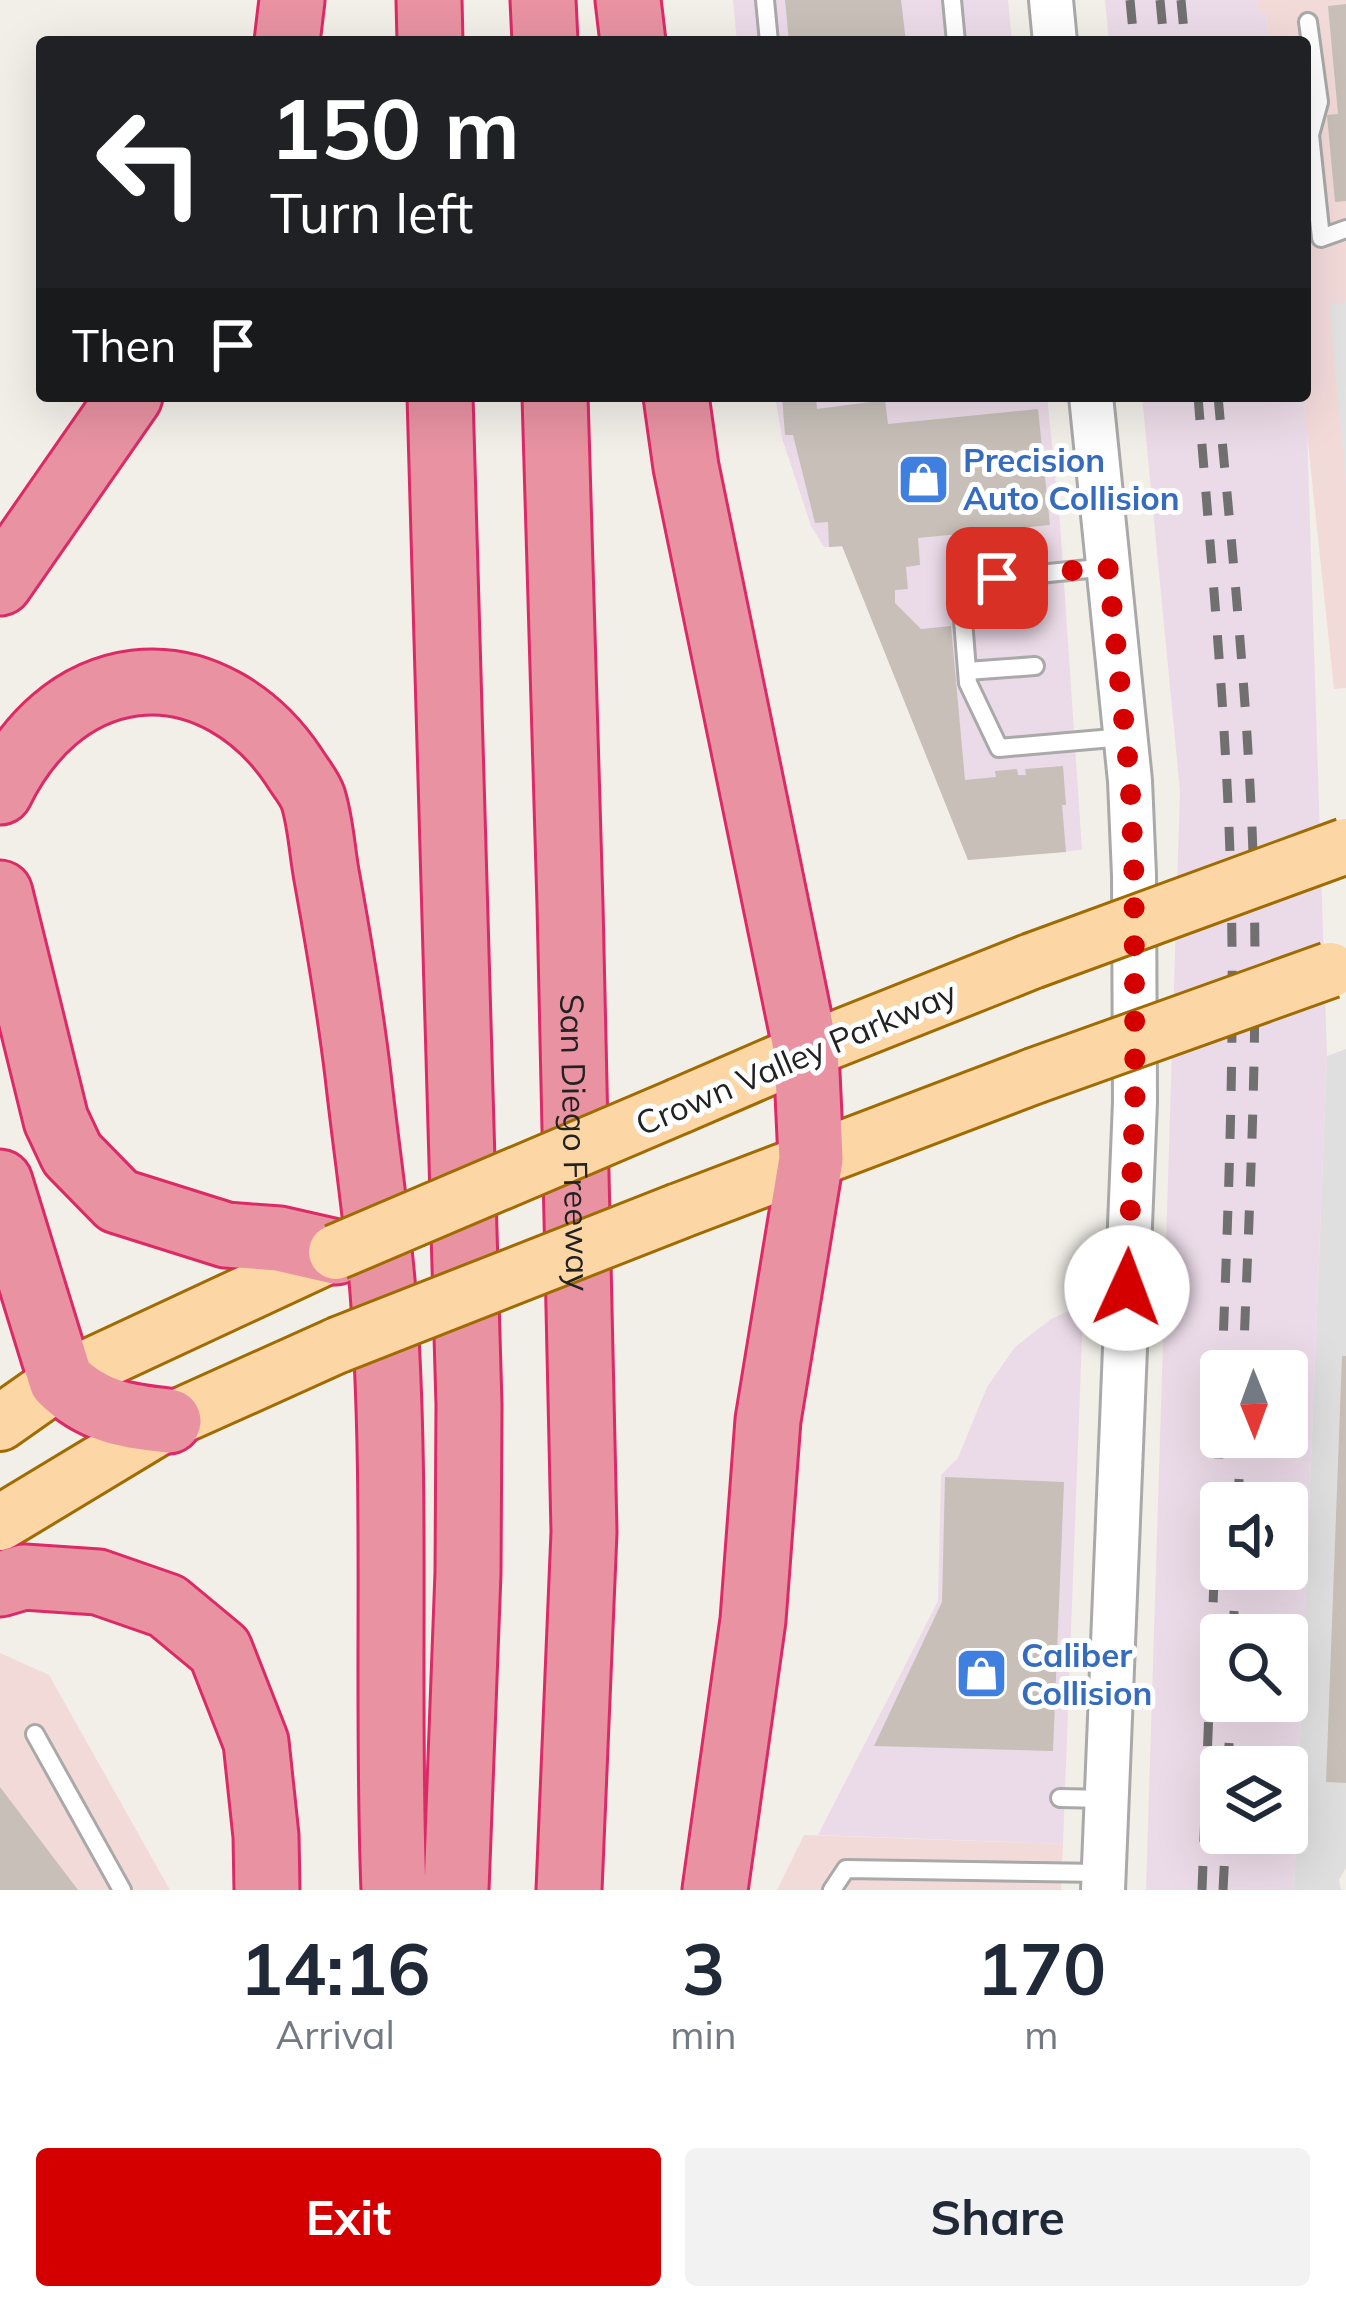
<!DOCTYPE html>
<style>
:root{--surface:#fff;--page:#f2f2f3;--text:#1f2937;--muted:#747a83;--accent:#d40000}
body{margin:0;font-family:Mulish,sans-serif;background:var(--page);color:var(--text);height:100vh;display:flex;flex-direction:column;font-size:45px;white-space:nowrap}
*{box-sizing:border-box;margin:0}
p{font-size:39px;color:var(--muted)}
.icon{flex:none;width:66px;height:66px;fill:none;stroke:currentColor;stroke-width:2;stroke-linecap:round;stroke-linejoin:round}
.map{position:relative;height:1890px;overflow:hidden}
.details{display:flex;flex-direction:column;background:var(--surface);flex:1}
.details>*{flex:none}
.top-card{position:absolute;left:36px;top:36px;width:1275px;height:366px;border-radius:12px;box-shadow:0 12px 48px #0002;background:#202124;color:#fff;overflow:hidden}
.needle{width:78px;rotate:179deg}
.buttons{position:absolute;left:1200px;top:1350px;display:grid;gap:24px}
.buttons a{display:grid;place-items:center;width:108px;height:108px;border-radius:12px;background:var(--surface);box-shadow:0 12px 48px #0002;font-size:60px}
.pin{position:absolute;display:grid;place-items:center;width:102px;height:102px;color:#fff;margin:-51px;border-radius:24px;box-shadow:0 6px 18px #0006}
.me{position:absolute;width:132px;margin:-66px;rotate:2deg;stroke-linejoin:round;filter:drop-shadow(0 0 9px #0008)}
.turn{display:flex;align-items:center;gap:42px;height:252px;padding:0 36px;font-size:54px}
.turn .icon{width:156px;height:156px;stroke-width:2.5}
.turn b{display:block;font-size:84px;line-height:102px}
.then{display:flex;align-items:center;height:114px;padding:0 36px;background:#0003;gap:24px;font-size:45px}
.eta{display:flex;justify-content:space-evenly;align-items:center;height:204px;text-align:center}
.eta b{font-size:72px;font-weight:700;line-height:84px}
.primary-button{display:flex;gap:24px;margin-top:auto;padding:24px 36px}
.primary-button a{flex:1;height:138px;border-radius:12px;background:var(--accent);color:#fff;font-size:48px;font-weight:700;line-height:138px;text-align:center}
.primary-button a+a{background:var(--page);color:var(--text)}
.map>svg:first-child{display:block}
.residential{fill:#e0dfdf}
.commercial{fill:#f2dad9}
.industrial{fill:#ebdbe8;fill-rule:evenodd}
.parking{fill:#e2e2e2}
.building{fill:#c7bfb8}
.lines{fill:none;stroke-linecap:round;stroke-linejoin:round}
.service-casing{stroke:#a9a9a9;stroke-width:22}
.tertiary-casing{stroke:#a9a9a9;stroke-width:48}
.primary-casing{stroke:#a06b00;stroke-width:60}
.motorway-casing{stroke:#dc2a67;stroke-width:69}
.service{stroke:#fff;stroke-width:16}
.tertiary{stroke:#fff;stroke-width:42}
.primary{stroke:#fcd6a4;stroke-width:54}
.motorway{stroke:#e892a2;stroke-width:63}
.rail{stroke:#707070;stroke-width:9;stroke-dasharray:24 24;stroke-linecap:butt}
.primary-bridge-casing{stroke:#a06b00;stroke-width:60;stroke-linecap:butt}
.primary-bridge{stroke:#fcd6a4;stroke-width:54}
.route{stroke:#d40000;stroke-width:21;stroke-dasharray:0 37.8}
.labels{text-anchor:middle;stroke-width:10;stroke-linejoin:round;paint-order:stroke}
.shop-label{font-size:33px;font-weight:bold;fill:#366cbe;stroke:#fff;text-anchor:start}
.street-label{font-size:33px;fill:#222;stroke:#fff}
</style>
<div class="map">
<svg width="1346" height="1890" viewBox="0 0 1346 1890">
<rect width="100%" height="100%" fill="#f2efe9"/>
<!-- residential -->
<path class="residential" d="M 1346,1049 L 1346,1868 L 1339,1880 L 1341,1890 L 1294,1890 L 1327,1056 Z"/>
<!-- commercial -->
<path class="commercial" d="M 1257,0 L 1346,0 L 1346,688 L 1334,689 L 1303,396 L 1305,42 L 1269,42 L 1266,13 L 1258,13 Z
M 0,1653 L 49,1675 L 170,1890 L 0,1890 Z
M 804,1835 L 1063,1844 L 1061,1890 L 777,1890 Z"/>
<!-- industrial -->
<path class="industrial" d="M 733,0 L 1008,0 L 1012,42 L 737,42 Z
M 1105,0 L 1257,0 L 1258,13 L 1266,12 L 1269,42 L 1109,42 Z
M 775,396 L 1047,396 L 1060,523 L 1082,850 L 968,860 L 843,547 L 824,547 L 811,526 L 782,438 Z
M 1142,396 L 1303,396 L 1307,429 L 1327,1056 L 1294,1890 L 1146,1890 L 1180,791 ZM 1221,1371 L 1287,1371 L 1287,1437 L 1221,1437 ZM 1221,1503 L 1287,1503 L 1287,1569 L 1221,1569 ZM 1221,1635 L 1287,1635 L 1287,1701 L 1221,1701 ZM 1221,1767 L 1287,1767 L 1287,1833 L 1221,1833 Z
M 1069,1311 L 1083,1311 L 1063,1844 L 818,1835 L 938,1601 L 941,1475 L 958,1458 L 987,1387 L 1015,1347 L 1051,1319 Z"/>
<!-- parking -->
<path class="parking" d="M 1346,302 L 1346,486 L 1329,304 Z"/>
<!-- building -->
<path class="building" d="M 785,0 L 901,0 L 906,42 L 789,42 Z
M 1346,4 L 1346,201 L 1335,202 L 1327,115 L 1338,114 L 1328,6 Z
M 782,396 L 816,396 L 817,409 L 885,400 L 888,424 L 1038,409 L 1050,525 L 918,538 L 920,565 L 906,567 L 908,589 L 895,590 L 895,603 L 921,629 L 951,626 L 965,780 L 996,777 L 995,771 L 1017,769 L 1018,775 L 1026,775 L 1025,769 L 1063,766 L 1066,805 L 1062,805 L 1066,852 L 968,860 L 842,546 L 829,547 L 828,522 L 815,523 L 793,435 L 785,435 Z
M 1342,1356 L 1346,1356 L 1346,1783 L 1326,1782 Z
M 945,1477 L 1064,1482 L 1053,1751 L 874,1746 L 942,1602 Z
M 0,1787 L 78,1890 L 0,1890 Z"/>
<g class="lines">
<defs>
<path id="service" d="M 765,0 L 769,42
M 952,0 L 956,42
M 1308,22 L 1319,102 L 1310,135 L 1321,238 L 1346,229
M 1108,567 L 960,582 L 968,683 L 999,748 L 1124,737
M 967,671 L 1035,666
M 35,1734 L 122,1890
M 1060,1798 L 1106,1799
M 832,1890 L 846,1869 L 1103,1873"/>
<path id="tertiary" d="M 1051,0 L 1055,42
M 1091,396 L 1130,781 L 1134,875 L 1135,1102 L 1103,1890"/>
<path id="primary" d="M 679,1106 L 806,1051 L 1032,961
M 679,1211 L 1034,1076
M 0,1423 L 61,1380 L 336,1252
M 0,1523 L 169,1421 L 338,1345"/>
<g id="motorway">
<path d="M 429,0 L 430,42"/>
<path d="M 543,0 L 545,42"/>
<path d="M 628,0 L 633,42"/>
<path d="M 287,42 L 292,0"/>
<path d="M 440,396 L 469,1405 L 468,1573 L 456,1890"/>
<path id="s1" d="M 555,396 L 570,905 L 584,1532 L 569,1890"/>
<path d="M 676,396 L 686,467 L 806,1051 L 811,1159 L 768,1420 L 753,1620 L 715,1890"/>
<path d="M 0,583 L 130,396"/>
<path d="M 0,792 C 27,737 72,691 135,683 C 200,675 259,714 294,767 C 300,777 309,787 313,798 C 321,823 322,852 327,878 C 339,944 350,1009 358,1075 C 366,1147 377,1219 383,1292 C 398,1491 386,1691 394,1890"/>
<path d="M 0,893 L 56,1120 L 72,1154 L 118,1201 L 226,1235 L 279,1239 L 336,1252"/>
<path d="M 0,1182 L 61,1380 C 92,1411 127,1417 169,1421"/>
<path d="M 0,1584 L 24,1577 L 98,1582 L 167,1606 L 220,1650 L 256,1742 L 266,1836 L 267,1890"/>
</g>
</defs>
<!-- service casing -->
<use href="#service" class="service-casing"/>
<!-- tertiary casing -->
<use href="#tertiary" class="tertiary-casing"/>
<!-- primary casing -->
<use href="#primary" class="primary-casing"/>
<!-- motorway casing -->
<use href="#motorway" class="motorway-casing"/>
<!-- service -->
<use href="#service" class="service"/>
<!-- tertiary -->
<use href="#tertiary" class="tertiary"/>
<!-- primary -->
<use href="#primary" class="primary"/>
<!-- motorway -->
<use href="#motorway" class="motorway"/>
<!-- rail -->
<path class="rail" d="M 1130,0 L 1134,42
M 1160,0 L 1164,42
M 1181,0 L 1185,42
M 1198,396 C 1211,560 1227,723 1231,888 C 1235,1049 1228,1210 1222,1371
M 1218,396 C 1233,560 1250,723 1254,887 C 1258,1049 1249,1210 1243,1371
M 1238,1503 L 1241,1437
M 1233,1635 L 1236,1569
M 1228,1767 L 1231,1701
M 1202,1890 L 1221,1399
M 1223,1890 L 1226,1833"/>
<defs>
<path id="primary-bridge" d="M 1032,961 L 1346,846
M 1034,1076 L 1330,970
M 336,1252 L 679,1106
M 338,1345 L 679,1211"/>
</defs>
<!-- primary-bridge casing -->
<use href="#primary-bridge" class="primary-bridge-casing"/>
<!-- primary-bridge -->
<use href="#primary-bridge" class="primary-bridge"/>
</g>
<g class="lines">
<!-- route -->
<path class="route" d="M 997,578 L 1108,567 L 1130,781 L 1134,875 L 1135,1102 L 1127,1288"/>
</g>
<!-- icons -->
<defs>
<symbol id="shop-square" viewBox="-11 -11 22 22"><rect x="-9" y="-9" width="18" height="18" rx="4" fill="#3f7fe0" stroke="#fff"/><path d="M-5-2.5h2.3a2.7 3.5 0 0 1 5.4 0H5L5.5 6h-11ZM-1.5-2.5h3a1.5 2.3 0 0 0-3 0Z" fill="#fff"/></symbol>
</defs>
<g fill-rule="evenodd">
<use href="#shop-square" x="894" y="450" width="59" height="59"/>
<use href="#shop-square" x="952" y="1644" width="59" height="59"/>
</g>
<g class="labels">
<!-- shop labels -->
<g class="shop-label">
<text x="963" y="472">Precision<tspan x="963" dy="38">Auto Collision</tspan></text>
<text x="1021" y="1667">Caliber<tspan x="1021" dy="38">Collision</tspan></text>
</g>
<!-- street labels -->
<g class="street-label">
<text transform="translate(796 1058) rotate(-23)" y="12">Crown Valley Parkway</text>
<text dy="12" stroke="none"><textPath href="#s1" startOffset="747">San Diego Freeway</textPath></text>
</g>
</g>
</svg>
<div class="buttons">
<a><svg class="needle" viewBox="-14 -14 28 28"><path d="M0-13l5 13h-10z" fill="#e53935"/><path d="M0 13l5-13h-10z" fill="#747a83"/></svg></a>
<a><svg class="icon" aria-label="sound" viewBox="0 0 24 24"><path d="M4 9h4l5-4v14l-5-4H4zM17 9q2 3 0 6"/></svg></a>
<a><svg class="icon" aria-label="search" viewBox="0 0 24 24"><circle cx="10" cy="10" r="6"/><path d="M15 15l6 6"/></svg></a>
<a><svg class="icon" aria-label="layers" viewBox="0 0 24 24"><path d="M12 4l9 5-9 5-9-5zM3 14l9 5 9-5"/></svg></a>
</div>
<div class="pin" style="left:997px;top:578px;background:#d93025"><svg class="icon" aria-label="arrive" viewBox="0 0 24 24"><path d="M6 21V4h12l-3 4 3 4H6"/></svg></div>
<svg class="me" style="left:1127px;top:1288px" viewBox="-20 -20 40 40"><circle r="19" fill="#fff"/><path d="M0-13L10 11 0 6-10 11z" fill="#d40000"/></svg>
<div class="top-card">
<div class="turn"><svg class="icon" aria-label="left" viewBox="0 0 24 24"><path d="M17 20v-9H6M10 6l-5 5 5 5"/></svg><div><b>150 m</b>Turn left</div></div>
<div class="then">Then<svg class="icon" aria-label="arrive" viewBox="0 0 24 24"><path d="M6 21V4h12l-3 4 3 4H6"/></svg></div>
</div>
</div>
<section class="details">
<div class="eta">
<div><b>14:16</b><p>Arrival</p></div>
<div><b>3</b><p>min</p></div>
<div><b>170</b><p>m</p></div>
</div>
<div class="primary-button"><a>Exit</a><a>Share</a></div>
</section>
